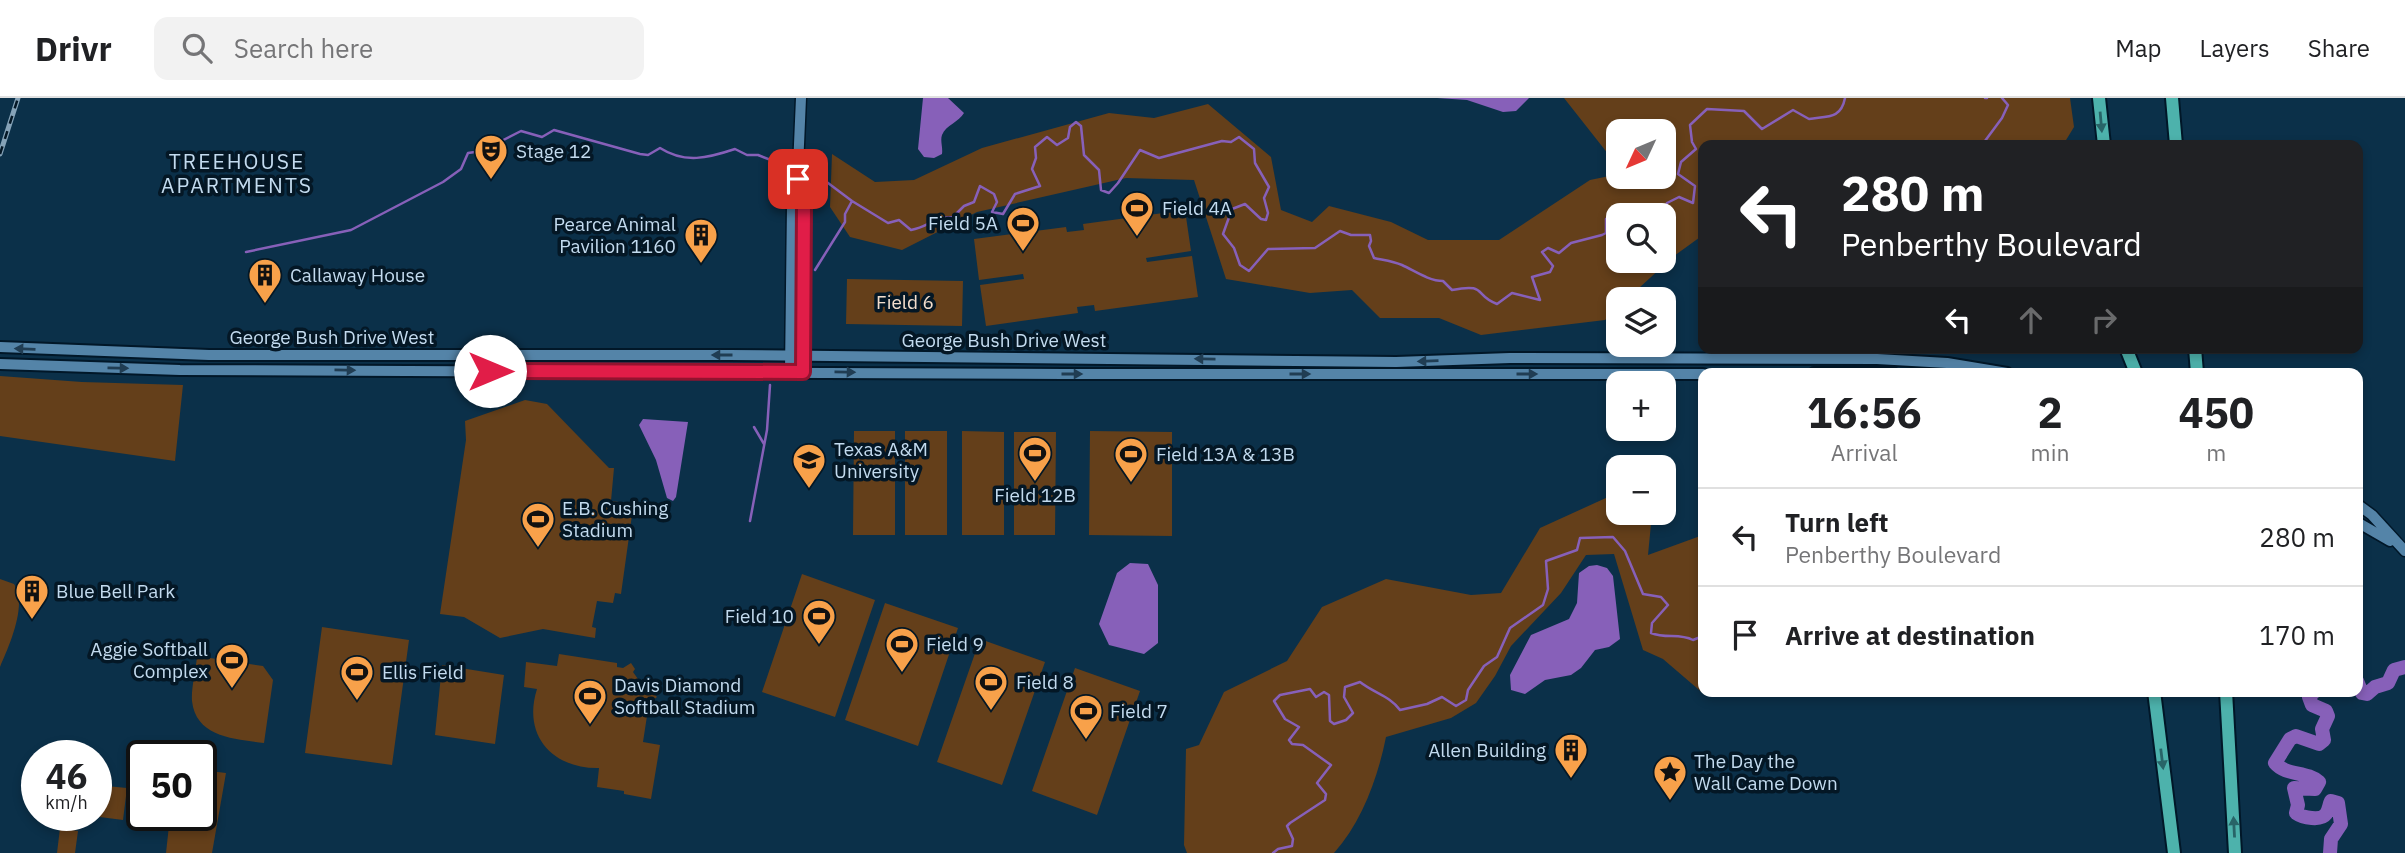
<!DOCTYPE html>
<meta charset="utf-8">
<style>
:root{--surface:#fff;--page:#f2f2f2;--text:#202124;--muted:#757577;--line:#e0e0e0}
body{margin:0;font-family:"IBM Plex Sans",sans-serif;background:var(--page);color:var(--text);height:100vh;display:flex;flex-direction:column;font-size:26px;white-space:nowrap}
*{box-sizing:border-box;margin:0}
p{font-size:23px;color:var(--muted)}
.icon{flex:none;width:38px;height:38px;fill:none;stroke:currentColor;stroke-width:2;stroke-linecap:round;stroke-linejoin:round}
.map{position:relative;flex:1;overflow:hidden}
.details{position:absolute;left:1698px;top:270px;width:665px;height:329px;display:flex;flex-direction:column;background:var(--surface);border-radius:14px;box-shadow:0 4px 10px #0003}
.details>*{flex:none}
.banner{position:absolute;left:1698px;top:42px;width:665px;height:214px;border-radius:14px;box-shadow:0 4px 10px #0003;background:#202124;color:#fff;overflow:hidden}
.needle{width:46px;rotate:226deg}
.controls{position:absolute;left:1606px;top:21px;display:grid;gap:14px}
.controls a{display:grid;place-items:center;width:70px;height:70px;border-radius:14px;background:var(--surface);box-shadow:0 4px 10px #0003;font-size:35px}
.speed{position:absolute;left:21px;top:642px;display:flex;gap:14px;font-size:35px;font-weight:700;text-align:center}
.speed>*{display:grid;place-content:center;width:91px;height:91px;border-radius:50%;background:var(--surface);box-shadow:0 4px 10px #0003;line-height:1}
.speed small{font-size:18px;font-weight:400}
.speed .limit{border:4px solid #111;border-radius:10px;background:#fff;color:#111}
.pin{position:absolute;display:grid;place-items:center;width:60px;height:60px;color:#fff;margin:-30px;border-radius:14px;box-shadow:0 4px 10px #0006}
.me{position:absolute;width:77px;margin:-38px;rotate:90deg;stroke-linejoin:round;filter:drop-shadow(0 0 5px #0008)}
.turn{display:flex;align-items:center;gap:24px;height:147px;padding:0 28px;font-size:32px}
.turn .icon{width:91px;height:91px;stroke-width:2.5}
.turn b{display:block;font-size:49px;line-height:60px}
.lanes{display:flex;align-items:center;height:66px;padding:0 28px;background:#0003;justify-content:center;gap:35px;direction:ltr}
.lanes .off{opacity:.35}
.eta{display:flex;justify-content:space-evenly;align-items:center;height:119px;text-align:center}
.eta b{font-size:42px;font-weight:700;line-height:49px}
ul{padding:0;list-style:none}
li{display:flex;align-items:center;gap:21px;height:98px;padding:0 28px;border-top:2px solid var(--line)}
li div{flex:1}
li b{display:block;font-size:26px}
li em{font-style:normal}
header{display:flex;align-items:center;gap:42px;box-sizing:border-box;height:98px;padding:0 35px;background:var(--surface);border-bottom:2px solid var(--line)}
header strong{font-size:33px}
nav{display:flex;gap:38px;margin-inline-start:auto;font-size:24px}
.search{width:490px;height:63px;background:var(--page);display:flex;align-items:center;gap:18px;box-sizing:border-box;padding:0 24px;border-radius:14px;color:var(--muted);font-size:26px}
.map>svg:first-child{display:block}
.green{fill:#643f1a;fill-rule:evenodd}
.water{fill:#8760b9}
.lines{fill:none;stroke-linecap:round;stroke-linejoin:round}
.stream{stroke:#8760b9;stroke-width:2.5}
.river{stroke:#8760b9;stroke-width:14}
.tertiary-casing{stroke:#011728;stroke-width:13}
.secondary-casing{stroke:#011728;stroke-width:14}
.trunk-casing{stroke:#011728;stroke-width:16}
.tertiary{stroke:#5484a8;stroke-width:10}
.secondary{stroke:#5484a8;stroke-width:10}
.trunk{stroke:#4db2ac;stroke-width:12}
.rail-casing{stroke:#85a2b7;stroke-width:5}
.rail{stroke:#041725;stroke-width:2.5;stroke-dasharray:8;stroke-linecap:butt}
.oneway{fill:#286468}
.oneway2{fill:#203d53}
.route-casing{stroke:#92132f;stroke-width:18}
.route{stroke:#e11d48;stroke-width:12}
.labels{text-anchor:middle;stroke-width:7;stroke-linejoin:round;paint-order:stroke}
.poi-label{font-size:19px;fill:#c3dbef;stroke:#041725;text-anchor:start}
.park-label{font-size:19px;fill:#f3decc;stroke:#041725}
.street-label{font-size:19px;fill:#c3dbef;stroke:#041725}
.neighbourhood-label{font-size:21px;letter-spacing:2px;fill:#c3dbef;stroke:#041725}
</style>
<header>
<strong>Drivr</strong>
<div class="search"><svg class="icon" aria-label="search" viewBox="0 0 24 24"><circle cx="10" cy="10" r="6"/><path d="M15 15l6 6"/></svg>Search here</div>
<nav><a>Map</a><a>Layers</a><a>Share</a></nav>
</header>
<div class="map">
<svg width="2405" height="755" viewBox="0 0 2405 755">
<rect width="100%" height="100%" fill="#0b3049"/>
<!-- green -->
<path class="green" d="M 1564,0 L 2070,0 L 2074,29 L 2063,47 L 1703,47 L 1703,137 L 1674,158 L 1627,201 L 1619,201 L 1619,209 L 1605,222 L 1481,237 L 1439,220 L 1380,220 L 1352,192 L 1310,195 L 1226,181 L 1194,82 L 1126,80 L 977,114 L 902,152 L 850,139 L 830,109 L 832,56 L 875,84 L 914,82 L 982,50 L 1109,15 L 1154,20 L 1208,6 L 1271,59 L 1281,112 L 1312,124 L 1329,108 L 1391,124 L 1428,142 L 1499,142 L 1590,82 L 1619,76 L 1619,79 L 1664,79 L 1664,33 L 1619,33 L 1619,67 L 1616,66 ZM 1619,117 L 1664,117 L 1664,163 L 1619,163 Z
M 1185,112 L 1191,153 L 1146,160 L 1147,164 L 1192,158 L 1198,199 L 1095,213 L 1094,207 L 1077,209 L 1078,215 L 986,228 L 980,187 L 1024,181 L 1023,176 L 979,182 L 974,141 L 1066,129 L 1067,134 L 1084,132 L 1083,126 Z
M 847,181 L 963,183 L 962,228 L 846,226 Z
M 0,278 L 82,284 L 183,287 L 175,363 L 0,338 Z
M 525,302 L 547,306 L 609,370 L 614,370 L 611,403 L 627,405 L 626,416 L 632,417 L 621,496 L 615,495 L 613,505 L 597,503 L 592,529 L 596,530 L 595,540 L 543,531 L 500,540 L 464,519 L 440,516 L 466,342 L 465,323 Z
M 854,333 L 895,333 L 895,437 L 853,437 Z
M 905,333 L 947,333 L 947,437 L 905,437 Z
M 962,333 L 1004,334 L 1004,437 L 962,437 Z
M 1090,333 L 1172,334 L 1172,438 L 1089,437 Z
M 1014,334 L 1056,334 L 1055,437 L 1014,437 Z
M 1619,394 L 1619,415 L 1641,415 L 1651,426 L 1648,457 L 1703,437 L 1703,593 L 1708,593 L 1705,597 L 1663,561 L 1643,552 L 1614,456 L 1586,457 L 1561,495 L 1511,548 L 1495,578 L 1476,605 L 1451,620 L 1386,639 C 1378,679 1362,724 1334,755 L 1187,755 L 1184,747 L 1186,651 L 1199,647 L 1224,594 L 1287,563 L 1322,509 L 1386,481 L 1471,497 L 1501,495 L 1540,430 Z
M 802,476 L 875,502 L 835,619 L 762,594 Z
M 0,481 L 14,486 C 28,506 9,548 0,569 Z
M 885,505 L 958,530 L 918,648 L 845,622 Z
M 322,529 L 409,542 L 392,667 L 305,655 Z
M 980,541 L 1045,564 L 1002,687 L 937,664 Z
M 559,556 L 617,565 L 617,569 L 623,570 L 631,565 L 635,571 L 633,574 L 648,595 L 652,593 L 657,599 L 649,605 L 643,644 L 660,647 L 651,701 L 624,696 L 624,693 L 597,689 L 599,670 C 553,671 522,638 537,591 L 524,589 L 526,564 L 557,568 Z
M 197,558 L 263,568 L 273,582 L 264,645 C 236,641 196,640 192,603 C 191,590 196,572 197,558 Z
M 442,567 L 504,577 L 495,646 L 435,637 Z
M 1075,570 L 1140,593 L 1097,717 L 1032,693 Z
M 201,672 L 226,675 L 212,755 L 166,755 L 170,718 L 201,718 Z
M 96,687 L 127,690 L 123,722 L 92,718 L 96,718 Z
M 60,730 L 78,733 L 75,755 L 57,755 Z"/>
<!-- water -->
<path class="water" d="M 923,0 L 948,0 L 964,15 C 959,24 946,27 942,37 C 940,43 943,49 942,56 L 934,60 L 924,59 L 918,51 Z
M 1437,0 L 1529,0 L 1516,13 L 1503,14 L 1467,2 Z
M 643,321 L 688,324 L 676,399 L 673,403 L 667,400 L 656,362 L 639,327 Z
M 1130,465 L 1148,466 L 1158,487 L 1158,545 L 1144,556 L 1109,547 L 1099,526 L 1117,475 Z
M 1597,467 L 1607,470 L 1613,478 L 1620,541 L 1609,549 L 1595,552 L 1581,570 L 1571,577 L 1545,582 L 1525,596 L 1511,592 L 1510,577 L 1531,537 L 1569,521 L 1577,505 L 1579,475 L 1589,468 Z"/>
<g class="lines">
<!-- stream -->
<path class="stream" d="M 1985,0 L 1987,0
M 1982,47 L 2002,20 L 2008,7 L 2002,0
M 800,72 L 816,76 L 852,103 L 888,125 L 899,122 L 911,132 C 929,129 933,119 953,119 L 964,108 L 974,104 L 980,88 L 994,96 L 997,104 L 992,114 L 1003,116 L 1015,96 L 1040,88 L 1032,71 L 1036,60 L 1035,49 L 1047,39 L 1057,47 L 1068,40 L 1070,29 L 1076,24 L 1081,28 L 1084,57 L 1099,72 L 1101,92 L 1109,95 L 1118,85 L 1140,52 L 1159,60 L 1222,43 L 1231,44 L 1239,39 L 1254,51 L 1255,65 L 1269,89 L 1264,100 L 1268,115 L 1266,122 L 1261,121 L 1245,106 L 1232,111 L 1223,136 L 1234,150 L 1240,167 L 1249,173 L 1268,151 L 1315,150 L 1340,133 L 1351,137 L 1370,137 L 1371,143 L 1369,148 L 1374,160 C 1383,162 1393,163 1402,167 C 1415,173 1429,183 1443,183 L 1452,192 C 1488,185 1473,197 1497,206 L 1512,195 L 1540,202 L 1532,179 L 1550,174 L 1553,168 L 1542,154 L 1548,150 L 1559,155 L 1571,145 L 1602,137 L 1606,135 L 1606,121 C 1620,115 1626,103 1642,107 L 1641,117
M 1663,117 L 1667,105 L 1679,99 L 1693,105 L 1695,88 L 1678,76 L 1681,64 L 1696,51 L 1692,44 L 1690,27 L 1707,11 L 1744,13 L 1762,31 L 1793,12 L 1809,21 C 1828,18 1841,21 1845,0
M 246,154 L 351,132 L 443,84 L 461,71 L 468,55 L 482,53 L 521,33 L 542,39 L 554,32 L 640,56 L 648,57 L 660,50 C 685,66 708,60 735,51 L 747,57 L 758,57 L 794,71
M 815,172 L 845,124 L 845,116 L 852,103
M 754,329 L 764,346
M 750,423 L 767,332 L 770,287
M 1703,521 L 1703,527
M 1273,755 L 1278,751 L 1292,748 L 1293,741 L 1287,728 L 1290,725 L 1325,702 L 1326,696 L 1317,685 L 1331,667 L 1303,647 L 1292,646 L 1289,642 L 1299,629 L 1285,621 L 1274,603 L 1280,597 L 1310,591 L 1316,599 L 1324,594 L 1329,597 L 1330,623 L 1334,626 L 1346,622 L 1353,615 L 1344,599 L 1345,589 L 1360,584 C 1374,595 1390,598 1400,612 L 1427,606 L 1442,599 L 1456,608 L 1466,602 L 1468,592 L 1484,568 L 1497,559 L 1510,530 L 1543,507 L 1548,491 L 1546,463 L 1577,452 L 1580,440 L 1613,439 L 1625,453 L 1643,496 L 1661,499 L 1668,507 L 1652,525 L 1651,535 C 1666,541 1679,535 1693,542 L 1703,538"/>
<!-- river -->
<path class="river" d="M 2357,583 L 2362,595 L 2367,596 L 2375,589 L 2388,585 L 2394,572 L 2405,569
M 2315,593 L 2309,599 L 2312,607 L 2326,613 L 2328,618 L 2322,631 L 2324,642 L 2319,646 L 2296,638 L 2290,641 L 2275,665 C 2286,678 2307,673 2319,684 L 2315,691 L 2294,690 L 2298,707 L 2296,715 C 2303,720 2321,723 2326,716 C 2329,712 2329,707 2331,703 L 2338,705 L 2341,726 L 2331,741 L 2330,755"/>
<defs>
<path id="tertiary" d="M 797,93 L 804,107 L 803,274
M 790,274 L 792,107 L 797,93 L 801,0
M 2357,406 L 2372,417 L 2405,453
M 2357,424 L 2390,443"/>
<path id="secondary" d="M 0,249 L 209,257 L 729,257 L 1396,264 L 1510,260 L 1877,261 L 1947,265 L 2007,275
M 0,266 L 180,272 L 1064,276 L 1703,276
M 1814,275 L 1893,275"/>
<path id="trunk" d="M 2099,0 L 2104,47
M 2172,0 L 2176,47
M 2126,250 L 2136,275
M 2195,250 L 2197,275
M 2154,593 L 2174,755
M 2226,593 L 2235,755"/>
</defs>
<!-- tertiary casing -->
<use href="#tertiary" class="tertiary-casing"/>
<!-- secondary casing -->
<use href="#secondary" class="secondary-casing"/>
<!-- trunk casing -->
<use href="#trunk" class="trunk-casing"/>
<!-- tertiary -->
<use href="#tertiary" class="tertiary"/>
<!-- secondary -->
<use href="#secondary" class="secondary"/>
<!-- trunk -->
<use href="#trunk" class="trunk"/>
<defs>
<path id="rail" d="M 0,56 L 18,0"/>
</defs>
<!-- rail casing -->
<use href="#rail" class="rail-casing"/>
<!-- rail -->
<use href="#rail" class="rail"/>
</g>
<!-- one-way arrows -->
<defs><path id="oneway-solid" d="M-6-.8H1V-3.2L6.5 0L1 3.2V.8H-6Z" transform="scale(1.75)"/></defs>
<g class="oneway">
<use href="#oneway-solid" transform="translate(2101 24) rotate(85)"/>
<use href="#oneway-solid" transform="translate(2162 661) rotate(83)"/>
<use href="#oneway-solid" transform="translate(2234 729) rotate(-93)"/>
</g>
<g class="oneway2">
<use href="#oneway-solid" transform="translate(25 251) rotate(-178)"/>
<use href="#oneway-solid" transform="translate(722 257) rotate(-180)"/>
<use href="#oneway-solid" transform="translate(1205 261) rotate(-179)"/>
<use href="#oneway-solid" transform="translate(1428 263) rotate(178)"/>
<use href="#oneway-solid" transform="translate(118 270) rotate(1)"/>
<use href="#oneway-solid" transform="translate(345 272) rotate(1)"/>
<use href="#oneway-solid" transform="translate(845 274) rotate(1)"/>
<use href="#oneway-solid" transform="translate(1072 276)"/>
<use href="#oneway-solid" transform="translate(1300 276)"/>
<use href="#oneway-solid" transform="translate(1527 276)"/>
</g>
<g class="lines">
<defs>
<path id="route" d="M 490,273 L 803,274 L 804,107 L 797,93 L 798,81"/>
</defs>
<!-- route casing -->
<use href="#route" class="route-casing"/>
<!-- route -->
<use href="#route" class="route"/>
</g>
<!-- icons -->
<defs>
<symbol id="theatre-pin" viewBox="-11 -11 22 30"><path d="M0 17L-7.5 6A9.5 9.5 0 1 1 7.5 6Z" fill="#f8a14a" stroke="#041725"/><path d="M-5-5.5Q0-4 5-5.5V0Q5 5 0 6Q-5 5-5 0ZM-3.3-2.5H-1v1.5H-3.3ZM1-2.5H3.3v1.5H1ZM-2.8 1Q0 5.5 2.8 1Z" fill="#111"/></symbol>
<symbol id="stadium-pin" viewBox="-11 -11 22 30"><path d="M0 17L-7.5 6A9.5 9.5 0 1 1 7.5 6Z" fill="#f8a14a" stroke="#041725"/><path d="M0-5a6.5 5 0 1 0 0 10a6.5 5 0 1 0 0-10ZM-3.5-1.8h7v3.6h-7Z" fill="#111"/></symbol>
<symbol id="building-pin" viewBox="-11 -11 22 30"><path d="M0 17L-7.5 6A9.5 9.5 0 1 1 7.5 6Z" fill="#f8a14a" stroke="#041725"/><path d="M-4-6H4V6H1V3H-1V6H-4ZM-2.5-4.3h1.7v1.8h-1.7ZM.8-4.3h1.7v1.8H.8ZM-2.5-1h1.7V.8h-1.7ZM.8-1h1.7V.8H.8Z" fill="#111"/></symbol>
<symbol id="university-pin" viewBox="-11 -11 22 30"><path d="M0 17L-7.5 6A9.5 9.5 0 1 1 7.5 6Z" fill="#f8a14a" stroke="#041725"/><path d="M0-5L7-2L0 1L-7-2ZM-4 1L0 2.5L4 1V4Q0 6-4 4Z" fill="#111"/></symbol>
<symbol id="sight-pin" viewBox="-11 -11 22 30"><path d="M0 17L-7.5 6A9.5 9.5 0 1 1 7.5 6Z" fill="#f8a14a" stroke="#041725"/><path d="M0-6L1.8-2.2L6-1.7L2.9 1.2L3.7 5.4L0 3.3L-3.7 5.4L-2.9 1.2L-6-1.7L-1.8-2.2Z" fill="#111"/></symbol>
</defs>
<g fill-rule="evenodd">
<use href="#theatre-pin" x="472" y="34" width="38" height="52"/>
<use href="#stadium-pin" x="1118" y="91" width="38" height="52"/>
<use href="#stadium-pin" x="1004" y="106" width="38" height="52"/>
<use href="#building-pin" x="682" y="118" width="38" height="52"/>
<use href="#building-pin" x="246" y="158" width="38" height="52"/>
<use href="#stadium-pin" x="1016" y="336" width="38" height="52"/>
<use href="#stadium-pin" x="1112" y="337" width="38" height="52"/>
<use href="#university-pin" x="790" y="343" width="38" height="52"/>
<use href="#stadium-pin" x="519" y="402" width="38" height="52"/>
<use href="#building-pin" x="13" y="474" width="38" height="52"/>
<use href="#stadium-pin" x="800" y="499" width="38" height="52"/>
<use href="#stadium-pin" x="883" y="527" width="38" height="52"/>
<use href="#stadium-pin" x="213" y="543" width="38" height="52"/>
<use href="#stadium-pin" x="338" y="555" width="38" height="52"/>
<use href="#stadium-pin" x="972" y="565" width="38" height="52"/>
<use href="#stadium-pin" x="571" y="579" width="38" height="52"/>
<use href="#stadium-pin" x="1067" y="594" width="38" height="52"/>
<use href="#building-pin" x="1552" y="633" width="38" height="52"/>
<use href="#sight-pin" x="1651" y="655" width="38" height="52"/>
</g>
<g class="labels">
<!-- poi labels -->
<g class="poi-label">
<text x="516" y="60">Stage 12</text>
<text x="1162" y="117">Field 4A</text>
<text x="998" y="132" text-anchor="end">Field 5A</text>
<text x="676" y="133" text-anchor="end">Pearce Animal<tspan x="676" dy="22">Pavilion 1160</tspan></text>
<text x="290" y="184">Callaway House</text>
<text x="834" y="358">Texas A&amp;M<tspan x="834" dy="22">University</tspan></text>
<text x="1156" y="363">Field 13A &amp; 13B</text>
<text x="1035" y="404" text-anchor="middle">Field 12B</text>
<text x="562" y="417">E.B. Cushing<tspan x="562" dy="22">Stadium</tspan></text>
<text x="56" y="500">Blue Bell Park</text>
<text x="794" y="525" text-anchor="end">Field 10</text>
<text x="926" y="553">Field 9</text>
<text x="208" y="558" text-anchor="end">Aggie Softball<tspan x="208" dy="22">Complex</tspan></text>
<text x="382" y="581">Ellis Field</text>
<text x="1016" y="591">Field 8</text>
<text x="614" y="594">Davis Diamond<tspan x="614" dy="22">Softball Stadium</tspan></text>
<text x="1110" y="620">Field 7</text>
<text x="1546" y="659" text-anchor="end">Allen Building</text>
<text x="1694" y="670">The Day the<tspan x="1694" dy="22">Wall Came Down</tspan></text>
</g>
<!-- park labels -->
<g class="park-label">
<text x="905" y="211">Field 6</text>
</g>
<!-- street labels -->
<g class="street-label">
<text x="332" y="246">George Bush Drive West</text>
<text x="1004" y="249">George Bush Drive West</text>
</g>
<!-- neighbourhood labels -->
<g class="neighbourhood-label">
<text x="237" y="71">TREEHOUSE<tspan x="237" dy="24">APARTMENTS</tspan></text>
</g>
</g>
</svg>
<div class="controls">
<a><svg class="needle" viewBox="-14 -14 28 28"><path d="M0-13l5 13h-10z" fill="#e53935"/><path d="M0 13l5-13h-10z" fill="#757577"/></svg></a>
<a><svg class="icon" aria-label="search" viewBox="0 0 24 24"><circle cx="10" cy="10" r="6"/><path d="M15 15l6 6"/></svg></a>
<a><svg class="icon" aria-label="layers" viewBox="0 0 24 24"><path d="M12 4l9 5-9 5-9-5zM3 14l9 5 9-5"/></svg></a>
<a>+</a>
<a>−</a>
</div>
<div class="speed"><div>46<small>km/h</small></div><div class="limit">50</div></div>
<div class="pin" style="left:798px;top:81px;background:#d93025"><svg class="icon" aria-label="arrive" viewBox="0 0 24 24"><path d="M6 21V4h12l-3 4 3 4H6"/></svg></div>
<svg class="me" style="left:490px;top:273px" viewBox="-20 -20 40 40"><circle r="19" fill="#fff"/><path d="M0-13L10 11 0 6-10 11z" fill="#e11d48"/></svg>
<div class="banner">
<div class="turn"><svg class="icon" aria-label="left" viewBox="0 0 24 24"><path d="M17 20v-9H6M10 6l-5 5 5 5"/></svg><div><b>280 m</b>Penberthy Boulevard</div></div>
<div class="lanes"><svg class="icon" aria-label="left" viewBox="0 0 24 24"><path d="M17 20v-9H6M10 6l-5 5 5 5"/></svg><svg class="icon off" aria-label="ahead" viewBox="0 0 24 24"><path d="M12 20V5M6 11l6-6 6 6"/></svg><svg class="icon off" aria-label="right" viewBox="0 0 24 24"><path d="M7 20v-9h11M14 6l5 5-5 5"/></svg></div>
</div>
<section class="details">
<div class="eta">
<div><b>16:56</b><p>Arrival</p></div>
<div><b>2</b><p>min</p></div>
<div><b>450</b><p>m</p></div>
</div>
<ul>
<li><svg class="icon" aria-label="left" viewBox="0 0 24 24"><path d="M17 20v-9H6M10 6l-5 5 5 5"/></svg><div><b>Turn left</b><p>Penberthy Boulevard</p></div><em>280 m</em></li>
<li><svg class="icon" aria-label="arrive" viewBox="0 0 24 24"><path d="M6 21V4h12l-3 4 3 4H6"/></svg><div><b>Arrive at destination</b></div><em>170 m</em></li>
</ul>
</section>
</div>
